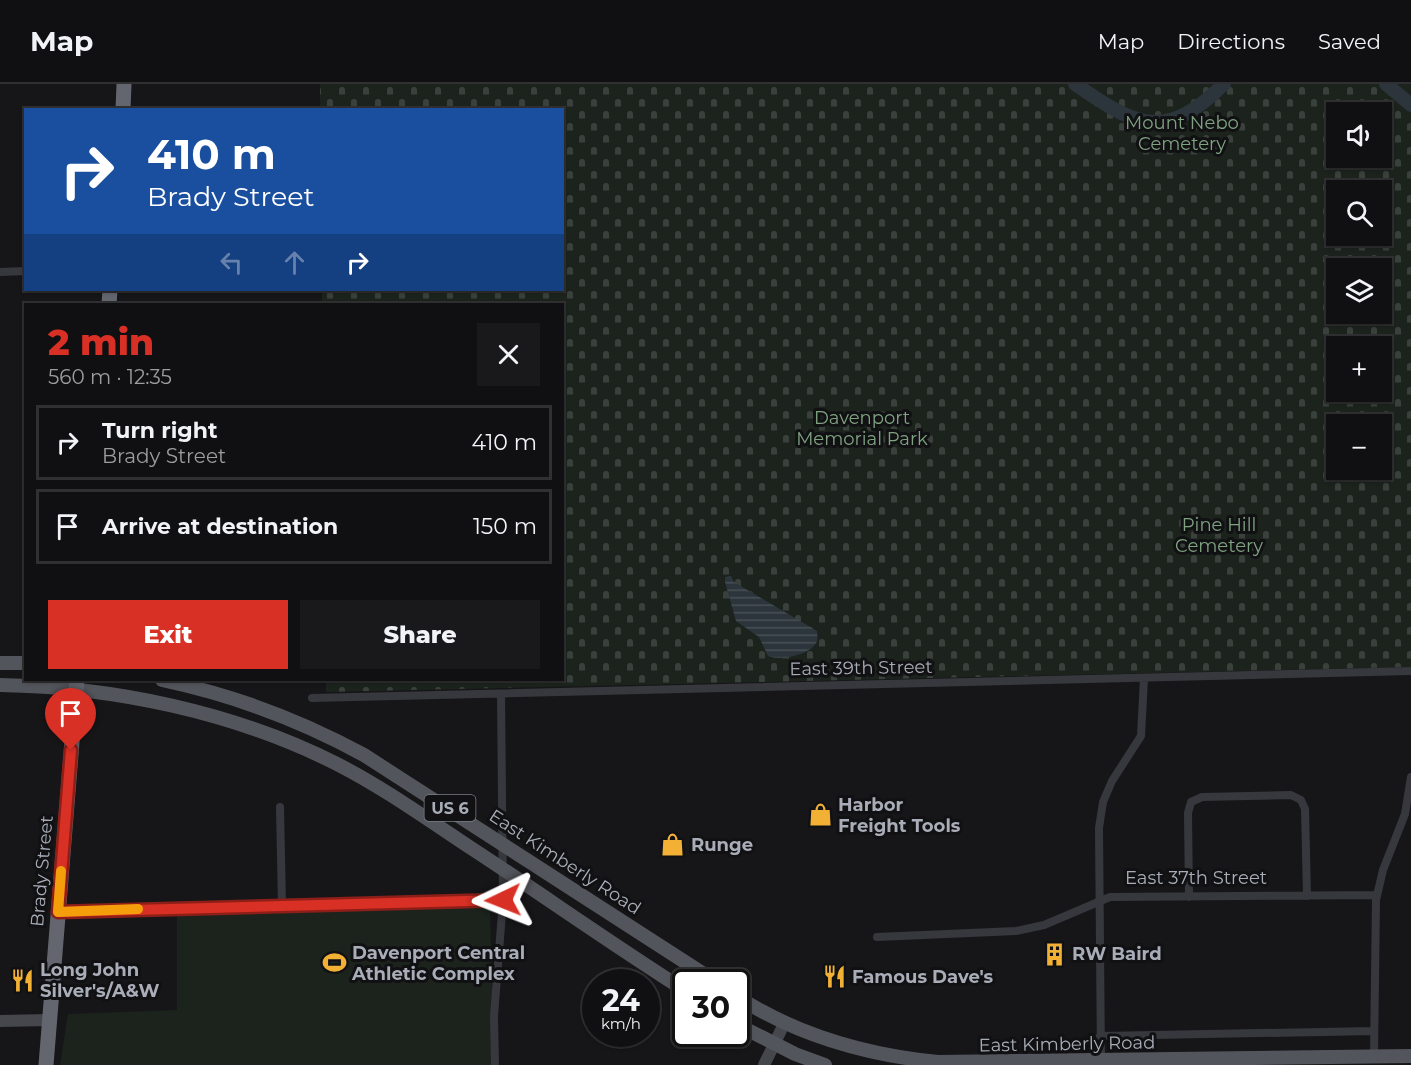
<!DOCTYPE html>
<meta charset="utf-8">
<style>
:root{--surface:#101012;--page:#19191b;--text:#f1f3f6;--muted:#9c9d9f;--line:#303032;--accent:#d93025}
body{margin:0;font-family:Montserrat,sans-serif;background:var(--page);color:var(--text);height:100vh;display:flex;flex-direction:column;font-size:22px;white-space:nowrap}
*{box-sizing:border-box;margin:0}
p{font-size:20px;color:var(--muted)}
.icon{flex:none;width:33px;height:33px;fill:none;stroke:currentColor;stroke-width:2;stroke-linecap:round;stroke-linejoin:round}
.map{position:relative;flex:1;overflow:hidden}
.drawer{position:absolute;left:24px;top:219px;width:540px;height:378px;display:flex;flex-direction:column;background:var(--surface);border-radius:0px;box-shadow:0 2px 4px #0004,0 0 0 2px var(--line)}
.drawer>*{flex:none}
.guide{position:absolute;left:24px;top:24px;width:540px;height:183px;border-radius:0px;box-shadow:0 2px 4px #0004,0 0 0 2px var(--line);background:#1a4fa0;color:#fff;overflow:hidden}
.controls{position:absolute;left:1326px;top:18px;display:grid;gap:12px}
.controls a{display:grid;place-items:center;width:66px;height:66px;border-radius:0px;background:var(--surface);box-shadow:0 2px 4px #0004,0 0 0 2px var(--line);font-size:30px}
.speed{position:absolute;left:582px;top:885px;display:flex;gap:12px;font-size:30px;font-weight:700;text-align:center}
.speed>*{display:grid;place-content:center;width:78px;height:78px;border-radius:50%;background:var(--surface);box-shadow:0 2px 4px #0004,0 0 0 2px var(--line);line-height:1}
.speed small{font-size:15px;font-weight:400}
.speed .limit{border:3px solid #111;border-radius:9px;background:#fff;color:#111}
.pin{position:absolute;display:grid;place-items:center;width:51px;height:51px;color:#fff;margin:-62px -26px;border-radius:50% 50% 50% 0;rotate:-45deg;box-shadow:0 0 6px #0007}
.pin .icon{rotate:45deg}
.me{position:absolute;width:66px;margin:-33px;rotate:268deg;stroke-linejoin:round;filter:drop-shadow(0 0 4px #0008)}
.turn{display:flex;align-items:center;gap:21px;height:126px;padding:0 24px;font-size:27px}
.turn .icon{width:78px;height:78px;stroke-width:2.5}
.turn b{display:block;font-size:42px;line-height:51px}
.lanes{display:flex;align-items:center;height:57px;padding:0 24px;background:#0003;justify-content:center;gap:30px;direction:ltr}
.lanes .off{opacity:.35}
.round{display:grid;place-items:center;flex:none;width:63px;height:63px;border-radius:0px;background:var(--page)}
.summary{display:flex;align-items:center;justify-content:space-between;height:102px;padding:0 24px}
h1{font-size:36px;font-weight:800;line-height:45px;color:var(--accent)}
.button{display:flex;gap:12px;margin-top:auto;padding:12px 24px}
.button a{flex:1;height:69px;border-radius:0px;background:var(--accent);color:#fff;font-size:24px;font-weight:800;line-height:69px;text-align:center}
.button a+a{background:var(--page);color:var(--text)}
ul{padding:0;list-style:none}
li{display:flex;align-items:center;gap:18px;height:75px;margin:0 12px 9px;padding:0 12px;border:3px solid var(--line);border-radius:0px}
li div{flex:1}
li b{display:block;font-size:22px}
li em{font-style:normal}
header{display:flex;align-items:center;gap:36px;box-sizing:border-box;height:84px;padding:0 30px;background:var(--surface);border-bottom:2px solid var(--line)}
header strong{font-size:28px}
nav{display:flex;gap:33px;margin-inline-start:auto;font-size:21px}
.map>svg:first-child{display:block}
.cemetery{fill:url(#cemetery-stones);fill-rule:evenodd}
.garden{fill:#1c231d}
.water{fill:url(#water-rules)}
.lines{fill:none;stroke-linecap:round;stroke-linejoin:round}
.river{stroke:#2c353c;stroke-width:14}
.street{stroke:#37383d;stroke-width:8}
.secondary{stroke:#45474d;stroke-width:12}
.primary{stroke:#53555c;stroke-width:14}
.highway{stroke:#63666e;stroke-width:15}
.route-casing{stroke:#8d1f18;stroke-width:15}
.route{stroke:#d93025;stroke-width:10}
.slow{stroke:#f59e0b;stroke-width:10}
.labels{text-anchor:middle;stroke-width:6;stroke-linejoin:round;paint-order:stroke}
.shield{fill:#111113;stroke:#7b7e86;stroke-width:1.5}
.shield-label{font-size:16px;font-weight:bold;fill:#a8adb8}
.park-label{font-size:18px;fill:#7fa381;stroke:#111113}
.street-label{font-size:18px;fill:#a8adb8;stroke:#111113}
.poi-label{font-size:18px;font-weight:bold;fill:#a8adb8;stroke:#111113;text-anchor:start}
</style>
<header>
<strong>Map</strong>
<nav><a>Map</a><a>Directions</a><a>Saved</a></nav>
</header>
<div class="map">
<svg width="1411" height="981" viewBox="0 0 1411 981">
<defs>
<pattern id="cemetery-stones" width="16" height="16" patternUnits="userSpaceOnUse" patternTransform="scale(1.5)"><rect width="16" height="16" fill="#1c231d"/><path d="M2 7V4a2 2 0 0 1 4 0v3zM10 15v-3a2 2 0 0 1 4 0v3z" fill="#3a403c"/></pattern>
<pattern id="water-rules" width="6" height="5" patternUnits="userSpaceOnUse" patternTransform="scale(1.5)"><rect width="6" height="5" fill="#2c353c"/><path d="M0 2.5h6" fill="none" stroke="#485056"/></pattern>
</defs>
<rect width="100%" height="100%" fill="#161618"/>
<!-- cemetery -->
<path class="cemetery" d="M 320,0 L 1411,0 L 1411,583 L 326,608 L 326,596 L 562,596 L 562,220 L 322,220 L 322,206 L 562,206 L 562,26 L 320,25 ZM 1336,28 L 1382,28 L 1382,74 L 1336,74 ZM 1336,106 L 1382,106 L 1382,152 L 1336,152 ZM 1336,184 L 1382,184 L 1382,230 L 1336,230 ZM 1336,262 L 1382,262 L 1382,308 L 1336,308 ZM 1336,340 L 1382,340 L 1382,386 L 1336,386 Z"/>
<!-- garden -->
<path class="garden" d="M 490,823 L 494,981 L 60,981 L 68,930 L 177,926 L 177,832 Z"/>
<!-- water -->
<path class="water" d="M 731,492 L 734,498 L 817,547 C 817,550 818,554 817,557 C 812,571 779,577 768,572 L 759,553 L 736,537 L 725,498 L 725,493 Z"/>
<g class="lines">
<!-- river -->
<path class="river" d="M 1075,0 C 1137,43 1165,58 1224,0
M 1386,0 L 1411,21"/>
<!-- street -->
<path class="street" d="M 0,188 L 26,187
M 312,614 L 1411,587
M 280,723 L 282,822
M 1189,813 L 1188,729 L 1191,718 L 1202,713 L 1291,711 L 1301,716 L 1305,725 L 1307,812
M 58,828 L 503,816
M 877,853 L 1016,847 L 1044,841 L 1110,813 L 1377,811
M 1100,952 L 1374,947
M 1374,973 L 1376,816 L 1383,786 L 1405,730 L 1411,693
M 1101,978 L 1099,744 L 1103,718 L 1112,697 L 1141,652 L 1144,594
M 495,981 L 494,932 L 503,816 L 501,610"/>
<!-- secondary -->
<path class="secondary" d="M 0,937 L 49,936
M 764,981 L 785,938"/>
<!-- primary -->
<path class="primary" d="M 0,579 L 26,579
M 162,596 C 233,611 300,636 364,671 L 716,898
M 0,601 C 114,603 234,628 337,680 C 384,704 427,735 471,764 C 543,811 613,861 686,907
M 736,912 C 798,952 866,971 938,978 L 1411,972
M 736,940 L 795,970 L 825,981"/>
<!-- highway -->
<path class="highway" d="M 123,26 L 124,0
M 109,220 L 110,206
M 46,981 L 77,596"/>
</g>
<g class="lines">
<defs>
<path id="route" d="M 71,666 L 58,828 L 503,816"/>
</defs>
<!-- route casing -->
<use href="#route" class="route-casing"/>
<!-- route -->
<use href="#route" class="route"/>
<!-- slow -->
<path class="slow" d="M 61,787 L 58,828 L 138,825"/>
</g>
<!-- icons -->
<defs>
<symbol id="shop-bare" viewBox="-9 -9 18 18"><path d="M-5-2.5h2.3a2.7 3.5 0 0 1 5.4 0H5L5.5 6h-11ZM-1.5-2.5h3a1.5 2.3 0 0 0-3 0Z" fill="#f2b134" stroke="#111113" stroke-width="2.5" paint-order="stroke"/></symbol>
<symbol id="building-bare" viewBox="-9 -9 18 18"><path d="M-4-6H4V6H1V3H-1V6H-4ZM-2.5-4.3h1.7v1.8h-1.7ZM.8-4.3h1.7v1.8H.8ZM-2.5-1h1.7V.8h-1.7ZM.8-1h1.7V.8H.8Z" fill="#f2b134" stroke="#111113" stroke-width="2.5" paint-order="stroke"/></symbol>
<symbol id="stadium-bare" viewBox="-9 -9 18 18"><path d="M0-5a6.5 5 0 1 0 0 10a6.5 5 0 1 0 0-10ZM-3.5-1.8h7v3.6h-7Z" fill="#f2b134" stroke="#111113" stroke-width="2.5" paint-order="stroke"/></symbol>
<symbol id="restaurant-bare" viewBox="-9 -9 18 18"><path d="M-5-6h1v4h1v-4h1v4h1v-4h1v5L-1.5 .5V6h-2V.5L-5-1ZM5-6V6H3V1.5H1.5Q1.5-4 5-6Z" fill="#f2b134" stroke="#111113" stroke-width="2.5" paint-order="stroke"/></symbol>
</defs>
<g fill-rule="evenodd">
<use href="#shop-bare" x="804" y="714" width="33" height="33"/>
<use href="#shop-bare" x="656" y="744" width="33" height="33"/>
<use href="#building-bare" x="1038" y="854" width="33" height="33"/>
<use href="#stadium-bare" x="318" y="862" width="33" height="33"/>
<use href="#restaurant-bare" x="818" y="876" width="33" height="33"/>
<use href="#restaurant-bare" x="6" y="880" width="33" height="33"/>
</g>
<g class="labels">
<!-- shield labels -->
<rect class="shield" x="424.5" y="711" width="51" height="26" rx="4.5"/>
<g class="shield-label">
<text x="450" y="730">US 6</text>
</g>
<!-- park labels -->
<g class="park-label">
<text x="1182" y="45">Mount Nebo<tspan x="1182" dy="21">Cemetery</tspan></text>
<text x="862" y="340">Davenport<tspan x="862" dy="21">Memorial Park</tspan></text>
<text x="1219" y="447">Pine Hill<tspan x="1219" dy="21">Cemetery</tspan></text>
</g>
<!-- street labels -->
<g class="street-label">
<text transform="translate(861 584) rotate(-1)" y="6">East 39th Street</text>
<text transform="translate(565 778) rotate(33)" y="6">East Kimberly Road</text>
<text transform="translate(42 787) rotate(-85)" y="6">Brady Street</text>
<text x="1196" y="800">East 37th Street</text>
<text transform="translate(1067 960) rotate(-1)" y="6">East Kimberly Road</text>
</g>
<!-- poi labels -->
<g class="poi-label">
<text x="838" y="727">Harbor<tspan x="838" dy="21">Freight Tools</tspan></text>
<text x="691" y="767">Runge</text>
<text x="352" y="875">Davenport Central<tspan x="352" dy="21">Athletic Complex</tspan></text>
<text x="1072" y="876">RW Baird</text>
<text x="40" y="892">Long John<tspan x="40" dy="21">Silver's/A&amp;W</tspan></text>
<text x="852" y="899">Famous Dave's</text>
</g>
</g>
</svg>
<div class="controls">
<a><svg class="icon" aria-label="sound" viewBox="0 0 24 24"><path d="M4 9h4l5-4v14l-5-4H4zM17 9q2 3 0 6"/></svg></a>
<a><svg class="icon" aria-label="search" viewBox="0 0 24 24"><circle cx="10" cy="10" r="6"/><path d="M15 15l6 6"/></svg></a>
<a><svg class="icon" aria-label="layers" viewBox="0 0 24 24"><path d="M12 4l9 5-9 5-9-5zM3 14l9 5 9-5"/></svg></a>
<a>+</a>
<a>−</a>
</div>
<div class="speed"><div>24<small>km/h</small></div><div class="limit">30</div></div>
<div class="pin" style="left:71px;top:666px;background:#d93025"><svg class="icon" aria-label="arrive" viewBox="0 0 24 24"><path d="M6 21V4h12l-3 4 3 4H6"/></svg></div>
<svg class="me" style="left:503px;top:816px" viewBox="-20 -20 40 40"><path d="M0-17L14 15 0 8-14 15z" fill="#d93025" stroke="#fff" stroke-width="4"/></svg>
<div class="guide">
<div class="turn"><svg class="icon" aria-label="right" viewBox="0 0 24 24"><path d="M7 20v-9h11M14 6l5 5-5 5"/></svg><div><b>410 m</b>Brady Street</div></div>
<div class="lanes"><svg class="icon off" aria-label="left" viewBox="0 0 24 24"><path d="M17 20v-9H6M10 6l-5 5 5 5"/></svg><svg class="icon off" aria-label="ahead" viewBox="0 0 24 24"><path d="M12 20V5M6 11l6-6 6 6"/></svg><svg class="icon" aria-label="right" viewBox="0 0 24 24"><path d="M7 20v-9h11M14 6l5 5-5 5"/></svg></div>
</div>
<section class="drawer">
<div class="summary"><div><h1>2 min</h1><p>560 m · 12:35</p></div><a class="round"><svg class="icon" aria-label="close" viewBox="0 0 24 24"><path d="M6 6l12 12M18 6L6 18"/></svg></a></div>
<ul>
<li><svg class="icon" aria-label="right" viewBox="0 0 24 24"><path d="M7 20v-9h11M14 6l5 5-5 5"/></svg><div><b>Turn right</b><p>Brady Street</p></div><em>410 m</em></li>
<li><svg class="icon" aria-label="arrive" viewBox="0 0 24 24"><path d="M6 21V4h12l-3 4 3 4H6"/></svg><div><b>Arrive at destination</b></div><em>150 m</em></li>
</ul>
<div class="button"><a>Exit</a><a>Share</a></div>
</section>
</div>
